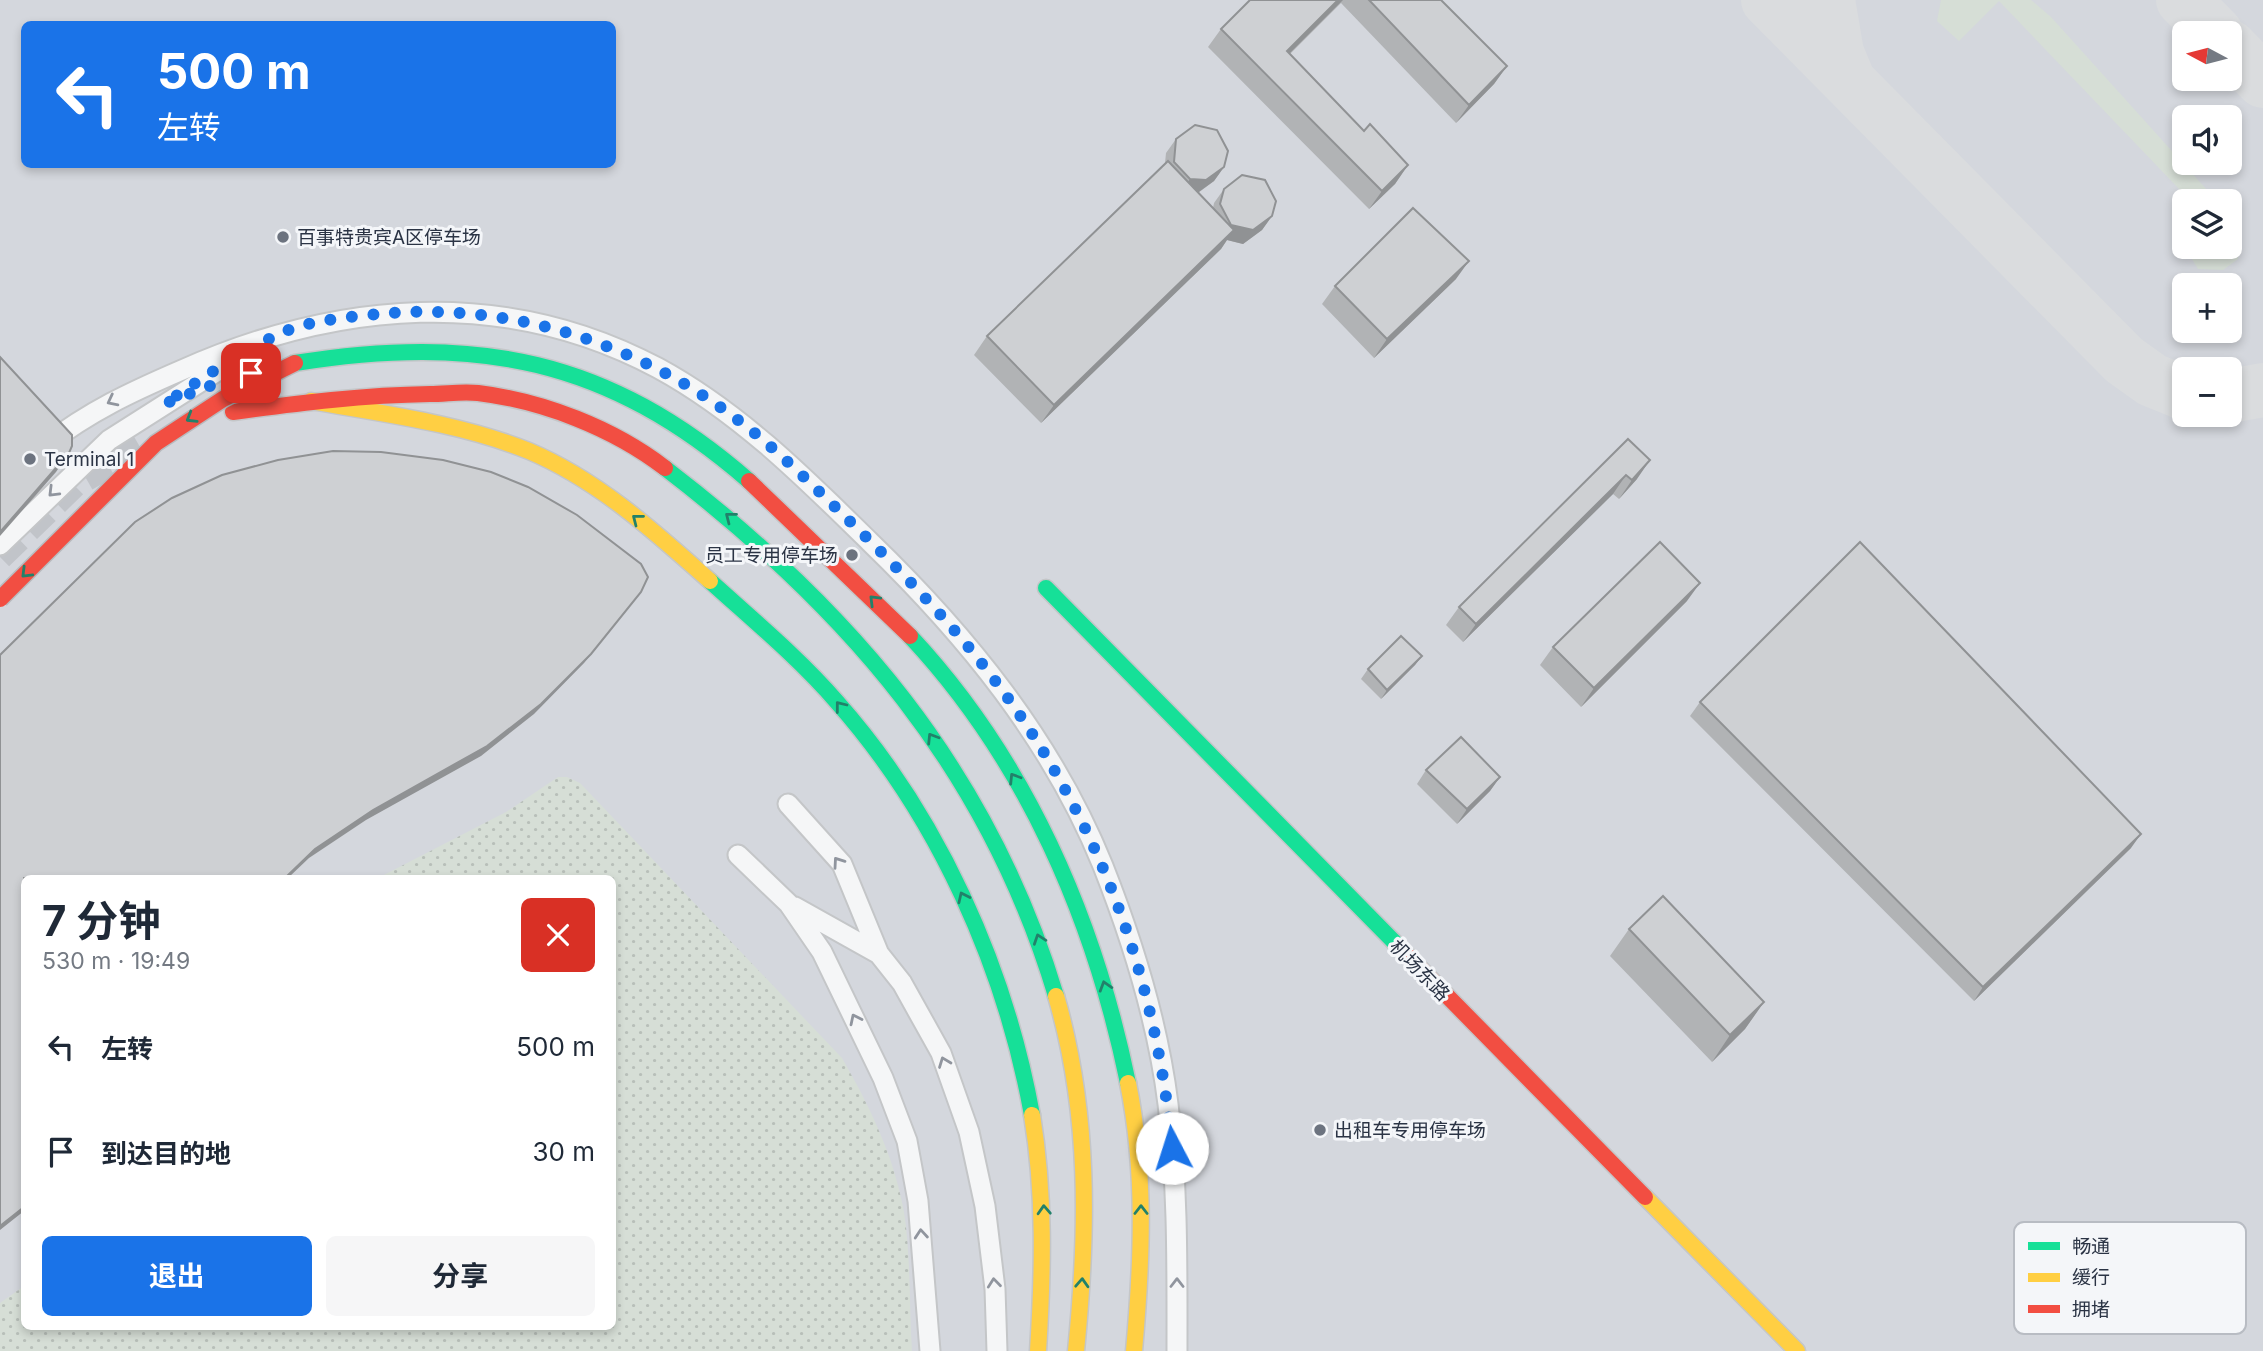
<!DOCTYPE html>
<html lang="zh">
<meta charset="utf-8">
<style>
:root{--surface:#fff;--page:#f6f6f7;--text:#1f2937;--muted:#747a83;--accent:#1a73e8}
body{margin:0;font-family:Inter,"Noto Sans SC",sans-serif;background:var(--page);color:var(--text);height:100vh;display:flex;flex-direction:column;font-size:26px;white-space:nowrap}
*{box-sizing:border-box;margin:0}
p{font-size:23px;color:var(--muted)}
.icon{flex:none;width:38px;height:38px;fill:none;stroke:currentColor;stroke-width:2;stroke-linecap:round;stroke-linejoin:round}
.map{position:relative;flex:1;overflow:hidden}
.sheet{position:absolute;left:21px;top:875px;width:595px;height:455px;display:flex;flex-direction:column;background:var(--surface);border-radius:10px;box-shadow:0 4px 10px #0003}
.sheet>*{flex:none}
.hud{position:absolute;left:21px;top:21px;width:595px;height:147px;border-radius:10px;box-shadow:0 4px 10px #0003;background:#1a73e8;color:#fff;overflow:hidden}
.needle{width:46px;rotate:277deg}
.buttons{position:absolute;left:2172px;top:21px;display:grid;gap:14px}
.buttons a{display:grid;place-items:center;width:70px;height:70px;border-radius:10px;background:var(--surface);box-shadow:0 4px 10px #0003;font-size:35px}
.pin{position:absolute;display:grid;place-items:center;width:60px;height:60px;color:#fff;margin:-30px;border-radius:14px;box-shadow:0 4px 10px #0006}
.me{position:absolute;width:77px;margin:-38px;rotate:355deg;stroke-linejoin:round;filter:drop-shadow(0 0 5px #0008)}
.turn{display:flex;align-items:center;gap:24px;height:147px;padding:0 21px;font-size:32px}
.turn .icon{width:91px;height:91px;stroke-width:2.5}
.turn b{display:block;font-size:49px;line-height:60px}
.round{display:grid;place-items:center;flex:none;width:74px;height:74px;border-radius:10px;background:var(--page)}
.overview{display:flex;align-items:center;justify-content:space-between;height:119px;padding:0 21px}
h1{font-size:42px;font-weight:700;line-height:52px}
.primary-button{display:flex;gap:14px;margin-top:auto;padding:14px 21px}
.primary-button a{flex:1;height:80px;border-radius:10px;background:var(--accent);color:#fff;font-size:28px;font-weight:700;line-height:80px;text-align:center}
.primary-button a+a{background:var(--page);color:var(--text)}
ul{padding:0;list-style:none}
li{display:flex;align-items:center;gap:21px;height:105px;padding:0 21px}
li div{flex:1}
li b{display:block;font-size:26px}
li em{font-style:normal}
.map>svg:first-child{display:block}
.built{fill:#d4d7dd;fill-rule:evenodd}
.grass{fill:#d6ded6}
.garden{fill:url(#garden-dots)}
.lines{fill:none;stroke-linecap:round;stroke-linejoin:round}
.taxiway{stroke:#dadcde;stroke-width:54}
.secondary-tunnel{stroke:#c1c4c9;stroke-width:26;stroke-dasharray:26 13;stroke-linecap:butt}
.street-casing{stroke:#c4c6c8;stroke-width:23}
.fast-casing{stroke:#c4c6c8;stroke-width:19}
.slow-casing{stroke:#c4c6c8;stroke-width:19}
.jam-casing{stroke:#c4c6c8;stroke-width:19}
.street{stroke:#f5f6f7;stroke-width:19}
.fast{stroke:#16e098;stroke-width:16}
.slow{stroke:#ffcf43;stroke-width:16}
.jam{stroke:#f24e42;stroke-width:16}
.jam-bridge-casing{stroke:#b8bbbf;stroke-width:19;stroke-linecap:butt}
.jam-bridge{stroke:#f24e42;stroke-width:16}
.wall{fill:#b1b3b5}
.shaded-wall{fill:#909294}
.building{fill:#ced0d3;stroke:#909294;stroke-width:2}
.oneway{stroke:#90959e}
.oneway2{stroke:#22816a}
.route{stroke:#1a73e8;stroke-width:12;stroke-dasharray:0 21.6}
.poi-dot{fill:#6c737f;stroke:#f4f6f9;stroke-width:2.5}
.labels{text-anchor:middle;stroke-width:6;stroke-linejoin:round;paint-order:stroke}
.poi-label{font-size:19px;fill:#2b3445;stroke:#f4f6f9;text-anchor:start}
.street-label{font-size:19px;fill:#2b3445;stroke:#f4f6f9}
.key{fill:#f4f6f9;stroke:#b8bcc3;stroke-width:2}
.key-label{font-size:19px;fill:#2b3445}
</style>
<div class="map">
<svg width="2263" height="1351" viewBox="0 0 2263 1351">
<defs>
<pattern id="garden-dots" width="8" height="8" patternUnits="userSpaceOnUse" patternTransform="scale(1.75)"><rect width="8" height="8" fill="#d6ded6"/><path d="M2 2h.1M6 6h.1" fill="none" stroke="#b8bfb9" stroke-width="1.8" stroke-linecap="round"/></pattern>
</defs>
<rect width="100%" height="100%" fill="#e6e8ea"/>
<!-- built -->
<path class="built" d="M 0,0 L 2263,0 L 2263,1351 L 0,1351 ZM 24,24 L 612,24 L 612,164 L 24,164 ZM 2184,33 L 2230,33 L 2230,79 L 2184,79 ZM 2184,117 L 2230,117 L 2230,163 L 2184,163 ZM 2184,201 L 2230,201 L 2230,247 L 2184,247 ZM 2184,285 L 2230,285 L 2230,331 L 2184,331 ZM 2184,369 L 2230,369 L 2230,415 L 2184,415 ZM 24,878 L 612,878 L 612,1326 L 24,1326 Z"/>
<!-- grass -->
<path class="grass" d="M 1941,0 L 2031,0 L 2051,17 L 2217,201 L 2184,201 L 2184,215 L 2174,205 L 2181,191 L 1999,1 L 1959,41 L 1937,21 Z
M 2230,215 L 2240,226 L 2238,259 L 2223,270 L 2198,269 L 2187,251 L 2191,247 L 2230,247 Z"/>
<!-- garden -->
<path class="garden" d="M 558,777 L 567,777 L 580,783 L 842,1058 C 870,1107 894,1156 904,1212 C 911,1257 909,1305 912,1351 L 0,1351 L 0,1303 L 24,1286 L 24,1326 L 612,1326 L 612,878 L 378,878 L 506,812 Z"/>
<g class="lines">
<!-- taxiway -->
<path class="taxiway" d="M 1768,0 L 2124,360 L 2152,380 L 2184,393
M 1828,0 L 1837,53 L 1847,77
M 2183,0 L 2216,33
M 2230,47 L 2263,81
M 2230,396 L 2263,390"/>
<!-- secondary-tunnel -->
<path class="secondary-tunnel" d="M 0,557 L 74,485 L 140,447"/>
<defs>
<path id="street" d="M 46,445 C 90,411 131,392 182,370 C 337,301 504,286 658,368 C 739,412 805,478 870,542 C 966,635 1052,740 1103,866 C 1133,942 1158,1023 1168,1104 C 1178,1186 1177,1269 1177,1351
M 0,545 L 109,440 L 241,356
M 788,804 L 842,864 L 879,954 L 902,983 L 941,1053 L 969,1132 L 985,1206 L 995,1289 L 997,1351
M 738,855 L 789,904 L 822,952 L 883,1078 L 907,1141 L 918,1201 L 930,1351
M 795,907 L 879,954"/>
<path id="fast" d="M 295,363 C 476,334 608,358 749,481
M 665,468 C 849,609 988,769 1056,996
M 710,581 C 753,620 799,658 837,702 C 938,816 1005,966 1032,1115
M 1046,588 L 1406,954
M 910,636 C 1026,760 1094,918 1128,1083"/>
<path id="slow" d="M 311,401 C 384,414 459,423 529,451 C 598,480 655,532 710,581
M 1056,996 C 1090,1113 1088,1230 1076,1351
M 1128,1083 C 1146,1172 1142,1262 1134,1351
M 1032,1115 C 1045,1194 1043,1272 1038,1351
M 1645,1197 L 1797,1351"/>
<path id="jam" d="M 233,412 C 299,403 364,395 430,394 C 446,394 462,391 478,393 C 543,401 613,428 665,468
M 749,481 L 910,636
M 1406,954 L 1645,1197"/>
</defs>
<!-- street casing -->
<use href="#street" class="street-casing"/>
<!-- fast casing -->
<use href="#fast" class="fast-casing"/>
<!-- slow casing -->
<use href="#slow" class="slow-casing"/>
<!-- jam casing -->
<use href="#jam" class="jam-casing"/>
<!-- street -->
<use href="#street" class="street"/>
<!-- fast -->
<use href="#fast" class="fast"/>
<!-- slow -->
<use href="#slow" class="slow"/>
<!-- jam -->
<use href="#jam" class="jam"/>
<defs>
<path id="jam-bridge" d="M 0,599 L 156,443 L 223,399 L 295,363"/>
</defs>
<!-- jam-bridge casing -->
<use href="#jam-bridge" class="jam-bridge-casing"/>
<!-- jam-bridge -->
<use href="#jam-bridge" class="jam-bridge"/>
</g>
<!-- wall -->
<path class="wall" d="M 1250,0 L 1441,0 L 1507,66 L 1494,84 L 1456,123 L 1341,3 L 1290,54 L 1364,131 L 1408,165 L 1395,184 L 1369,209 L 1208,47 L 1221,29 Z
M 1176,139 L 1224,167 L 1214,181 L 1198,193 L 1213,208 L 1214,203 L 1224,189 L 1272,216 L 1262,230 L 1243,244 L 1227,240 L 1221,249 L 1041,423 L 974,355 L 987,336 L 1165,163 L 1166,153 Z
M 1456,279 L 1374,358 L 1322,304 L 1335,286 Z
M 1628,439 L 1637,479 L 1619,499 L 1613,494 L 1463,642 L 1446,625 L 1459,607 Z
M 1687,601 L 1581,707 L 1540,665 L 1553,647 Z
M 1422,656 L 1415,665 L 1381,699 L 1361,679 L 1368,669 Z
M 1700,702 L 2131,848 L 1974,1001 L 1690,716 Z
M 1426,770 L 1500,777 L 1490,791 L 1457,824 L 1417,784 Z
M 1629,929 L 1764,1002 L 1745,1029 L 1712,1062 L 1610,956 Z"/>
<!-- shaded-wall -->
<path class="shaded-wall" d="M 1338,0 L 1343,0 L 1274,69 L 1287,51 Z
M 1507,66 L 1494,84 L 1456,123 L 1469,105 Z
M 1408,165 L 1395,184 L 1369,209 L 1382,191 Z
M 1224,167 L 1214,181 L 1196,194 L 1180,193 L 1190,179 Z
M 1272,216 L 1262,230 L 1243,244 L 1227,240 L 1221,249 L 1041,423 L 1054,405 L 1221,239 L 1231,225 Z
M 1469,261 L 1456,279 L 1374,358 L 1387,339 Z
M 69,453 L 56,472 L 0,536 L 0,532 Z
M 1650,460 L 1637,479 L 1619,499 L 1632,480 Z
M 1626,475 L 1613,494 L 1463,642 L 1476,624 Z
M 1700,583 L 1687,601 L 1581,707 L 1594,688 Z
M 641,592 L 584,663 L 534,714 L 481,756 L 366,820 L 309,858 L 288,878 L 285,878 L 315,849 Z
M 1422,656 L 1415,665 L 1381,699 L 1387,690 Z
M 1500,777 L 1490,791 L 1457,824 L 1467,809 Z
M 2141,834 L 2131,848 L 1974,1001 L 1983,987 Z
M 1764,1002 L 1745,1029 L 1712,1062 L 1730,1035 Z
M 24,1207 L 24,1211 L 0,1230 L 0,1226 Z"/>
<!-- building -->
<path class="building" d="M 1250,0 L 1338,0 L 1287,51 L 1364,131 L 1370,124 L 1408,165 L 1382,191 L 1221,29 Z
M 1369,0 L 1441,0 L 1507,66 L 1469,105 Z
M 1195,125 L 1217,130 L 1228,151 L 1224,167 L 1206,180 L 1190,179 L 1174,162 L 1176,139 Z
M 1168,161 L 1234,230 L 1054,405 L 987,336 Z
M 1242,175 L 1265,180 L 1276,201 L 1272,216 L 1253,230 L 1231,225 L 1220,204 L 1224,189 Z
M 1413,208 L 1469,261 L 1387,339 L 1335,286 Z
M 0,357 L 72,435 L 72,446 L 69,453 L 0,532 Z
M 1628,439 L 1650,460 L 1632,480 L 1626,475 L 1476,624 L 1459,607 Z
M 333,451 L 381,452 L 443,460 L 491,472 L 528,487 L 577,515 L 641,564 L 648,577 L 641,592 L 591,654 L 541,704 L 487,746 L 373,810 L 315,849 L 285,878 L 24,878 L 24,1207 L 0,1226 L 0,655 L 135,522 L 172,498 L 222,475 L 278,460 Z
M 1660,542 L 1700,583 L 1594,688 L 1553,647 Z
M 1860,542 L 2141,834 L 1983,987 L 1700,702 Z
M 1401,636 L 1422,656 L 1387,690 L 1368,669 Z
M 1461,737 L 1500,777 L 1467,809 L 1426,770 Z
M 1663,896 L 1764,1002 L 1730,1035 L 1629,929 Z"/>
<!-- one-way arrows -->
<defs><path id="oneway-chevron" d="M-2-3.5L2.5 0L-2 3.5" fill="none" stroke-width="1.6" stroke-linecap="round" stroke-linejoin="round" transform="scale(1.75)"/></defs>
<g class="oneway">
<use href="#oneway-chevron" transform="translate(112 401) rotate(153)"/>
<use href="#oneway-chevron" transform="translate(53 492) rotate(135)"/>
<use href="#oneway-chevron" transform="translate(838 862) rotate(-125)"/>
<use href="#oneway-chevron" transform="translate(855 1019) rotate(-116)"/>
<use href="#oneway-chevron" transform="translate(944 1062) rotate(-111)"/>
<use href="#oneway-chevron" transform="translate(921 1234) rotate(-95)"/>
<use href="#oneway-chevron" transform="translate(994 1283) rotate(-96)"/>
<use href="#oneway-chevron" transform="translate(1177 1283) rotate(-90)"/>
</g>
<g class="oneway2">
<use href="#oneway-chevron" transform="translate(191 418) rotate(149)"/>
<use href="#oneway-chevron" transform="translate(730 517) rotate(-142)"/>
<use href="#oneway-chevron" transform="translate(637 519) rotate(-142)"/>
<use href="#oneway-chevron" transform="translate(26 573) rotate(135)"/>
<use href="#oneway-chevron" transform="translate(874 600) rotate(-135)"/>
<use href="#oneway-chevron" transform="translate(840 706) rotate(-128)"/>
<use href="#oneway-chevron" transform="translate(932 738) rotate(-122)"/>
<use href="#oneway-chevron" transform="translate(1014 778) rotate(-122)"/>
<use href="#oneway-chevron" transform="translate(963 897) rotate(-115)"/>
<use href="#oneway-chevron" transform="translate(1039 939) rotate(-109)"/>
<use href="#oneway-chevron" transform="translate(1105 986) rotate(-107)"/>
<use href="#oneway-chevron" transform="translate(1044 1210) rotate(-93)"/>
<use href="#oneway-chevron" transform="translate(1141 1210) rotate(-90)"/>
<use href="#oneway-chevron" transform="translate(1082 1283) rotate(-87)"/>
</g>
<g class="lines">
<!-- route -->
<path class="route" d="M 251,373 L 230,378 L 164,404 C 203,378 243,350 286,331 C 317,319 356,316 390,313 C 513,304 635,343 734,417 C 780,451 821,494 862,533 C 947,617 1013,691 1069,797 C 1127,905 1161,1027 1172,1148"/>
</g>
<!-- markers -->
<g class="poi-dot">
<circle cx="283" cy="237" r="7"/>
<circle cx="30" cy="459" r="7"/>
<circle cx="852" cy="555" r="7"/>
<circle cx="1320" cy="1130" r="7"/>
</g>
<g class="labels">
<!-- poi labels -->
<g class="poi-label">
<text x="297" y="244">百事特贵宾A区停车场</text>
<text x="44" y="466">Terminal 1</text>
<text x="838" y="562" text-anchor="end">员工专用停车场</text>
<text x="1334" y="1137">出租车专用停车场</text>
</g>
<!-- street labels -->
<g class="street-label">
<text transform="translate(1420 970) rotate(46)" y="7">机场东路</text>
</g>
</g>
<!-- legend -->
<rect x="2014" y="1222" width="232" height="112" rx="10" class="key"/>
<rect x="2028" y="1242" width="32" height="8" fill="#16e098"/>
<rect x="2028" y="1273" width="32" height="9" fill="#ffcf43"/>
<rect x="2028" y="1305" width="32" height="8" fill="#f24e42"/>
<g class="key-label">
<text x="2072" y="1253">畅通</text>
<text x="2072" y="1284">缓行</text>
<text x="2072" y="1316">拥堵</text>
</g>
</svg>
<div class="buttons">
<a><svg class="needle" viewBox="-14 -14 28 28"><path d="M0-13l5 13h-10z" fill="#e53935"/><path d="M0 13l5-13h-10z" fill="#747a83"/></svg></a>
<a><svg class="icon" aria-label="sound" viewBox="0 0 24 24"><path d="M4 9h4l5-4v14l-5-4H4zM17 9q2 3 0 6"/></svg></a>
<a><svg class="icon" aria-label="layers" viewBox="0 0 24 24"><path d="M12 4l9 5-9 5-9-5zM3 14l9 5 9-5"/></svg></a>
<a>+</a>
<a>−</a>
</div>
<div class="pin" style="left:251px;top:373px;background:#d93025"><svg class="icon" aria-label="arrive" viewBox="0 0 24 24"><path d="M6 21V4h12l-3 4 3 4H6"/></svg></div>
<svg class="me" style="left:1172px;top:1148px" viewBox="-20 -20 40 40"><circle r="19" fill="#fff"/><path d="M0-13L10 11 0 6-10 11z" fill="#1a73e8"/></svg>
<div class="hud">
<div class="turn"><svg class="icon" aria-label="left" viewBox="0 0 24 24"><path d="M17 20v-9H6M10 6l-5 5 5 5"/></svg><div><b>500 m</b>左转</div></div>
</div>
<section class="sheet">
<div class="overview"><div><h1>7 分钟</h1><p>530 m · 19:49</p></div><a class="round" style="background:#d93025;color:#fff"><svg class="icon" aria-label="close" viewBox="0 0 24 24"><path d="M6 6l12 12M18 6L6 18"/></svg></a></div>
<ul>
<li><svg class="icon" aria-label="left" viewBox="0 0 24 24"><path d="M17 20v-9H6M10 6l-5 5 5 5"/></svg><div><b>左转</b></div><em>500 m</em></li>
<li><svg class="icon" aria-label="arrive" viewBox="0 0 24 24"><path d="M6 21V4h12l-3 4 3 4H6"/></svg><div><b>到达目的地</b></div><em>30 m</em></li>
</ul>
<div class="primary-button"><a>退出</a><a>分享</a></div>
</section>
</div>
